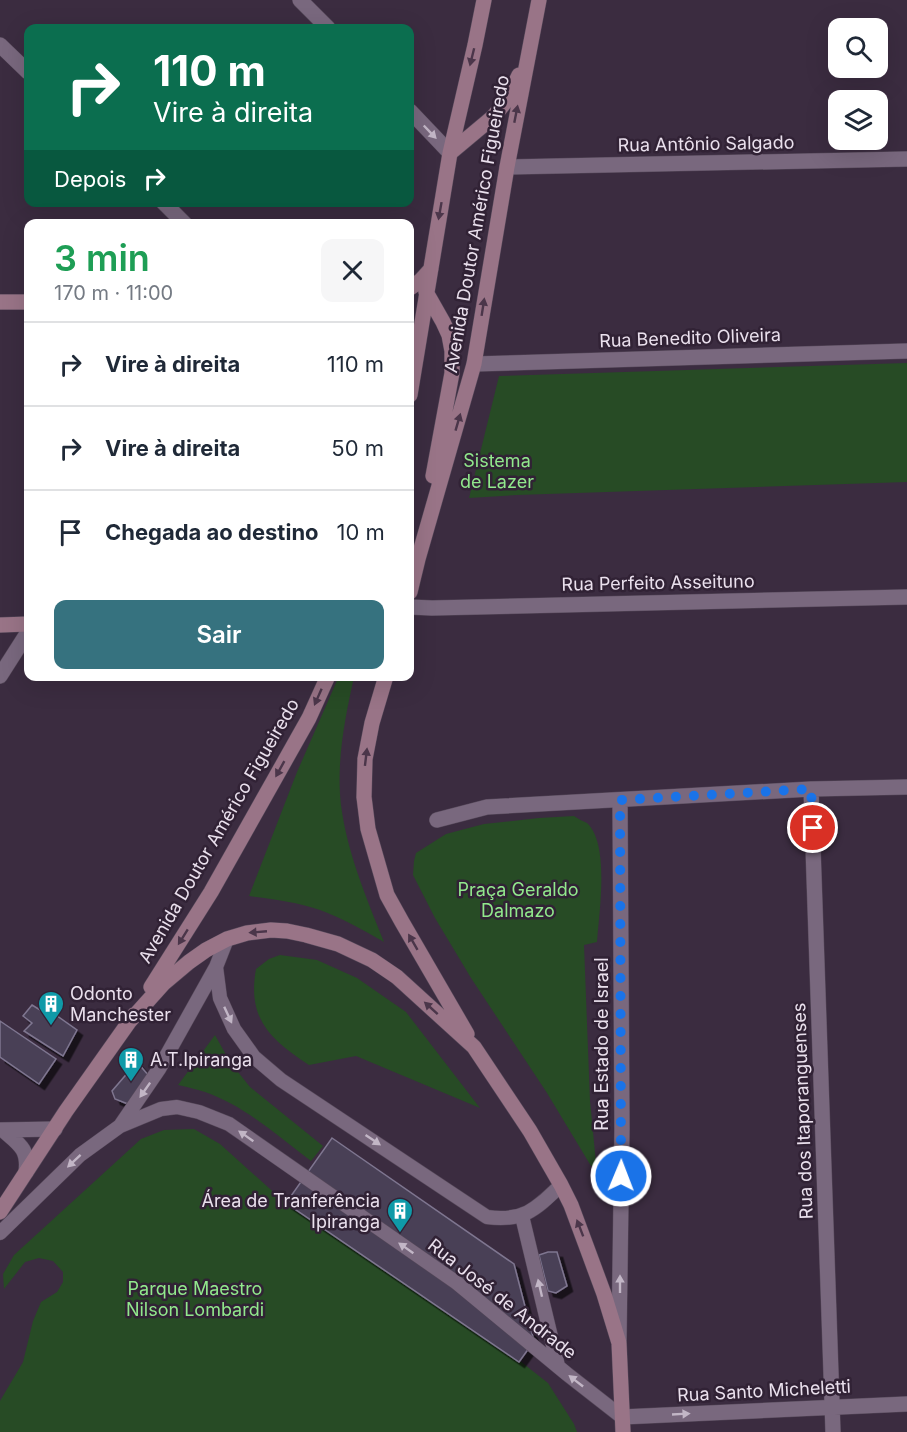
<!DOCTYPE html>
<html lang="pt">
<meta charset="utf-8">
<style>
:root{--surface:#fff;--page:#f6f6f7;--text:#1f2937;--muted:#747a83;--line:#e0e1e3;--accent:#36727f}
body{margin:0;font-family:Inter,sans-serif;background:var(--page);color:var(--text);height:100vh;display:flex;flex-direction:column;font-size:22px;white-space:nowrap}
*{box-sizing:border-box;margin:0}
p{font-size:20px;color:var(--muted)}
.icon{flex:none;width:33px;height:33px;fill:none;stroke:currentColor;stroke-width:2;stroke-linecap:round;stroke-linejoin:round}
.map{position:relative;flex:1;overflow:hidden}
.drawer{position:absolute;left:24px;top:219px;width:390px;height:462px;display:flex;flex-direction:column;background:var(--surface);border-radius:12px;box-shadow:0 6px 24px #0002}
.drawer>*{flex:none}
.guide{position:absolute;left:24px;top:24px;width:390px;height:183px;border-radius:12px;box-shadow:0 6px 24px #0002;background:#0b6e4f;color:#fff;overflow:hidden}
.tools{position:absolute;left:828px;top:18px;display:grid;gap:12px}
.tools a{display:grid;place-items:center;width:60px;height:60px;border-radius:12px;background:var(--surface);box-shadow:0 6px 24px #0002;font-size:30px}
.pin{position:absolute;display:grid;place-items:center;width:51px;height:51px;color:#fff;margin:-26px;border:3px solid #fff;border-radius:50%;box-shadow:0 2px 6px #0007}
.me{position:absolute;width:66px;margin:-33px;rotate:1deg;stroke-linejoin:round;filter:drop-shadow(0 0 4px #0008)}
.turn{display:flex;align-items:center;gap:21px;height:126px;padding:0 30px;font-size:27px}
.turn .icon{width:78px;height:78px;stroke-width:2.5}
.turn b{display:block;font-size:42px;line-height:51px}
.then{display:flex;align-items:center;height:57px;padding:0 30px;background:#0003;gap:12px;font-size:22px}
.round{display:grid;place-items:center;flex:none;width:63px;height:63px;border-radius:12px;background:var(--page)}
.head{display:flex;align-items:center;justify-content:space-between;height:102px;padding:0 30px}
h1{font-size:36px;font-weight:600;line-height:45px;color:#1e9e55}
.action{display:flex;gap:12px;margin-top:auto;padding:12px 30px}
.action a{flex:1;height:69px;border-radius:12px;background:var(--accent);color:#fff;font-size:24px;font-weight:600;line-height:69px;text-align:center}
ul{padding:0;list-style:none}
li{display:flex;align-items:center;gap:18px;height:84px;padding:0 30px;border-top:2px solid var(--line)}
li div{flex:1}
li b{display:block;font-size:22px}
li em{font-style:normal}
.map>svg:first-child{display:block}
.green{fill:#274b25}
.building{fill:#484057;stroke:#7f7690;stroke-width:1.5;filter:url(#shadow)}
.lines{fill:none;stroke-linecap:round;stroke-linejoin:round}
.lane-casing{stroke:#56495a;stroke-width:15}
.street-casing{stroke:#56495a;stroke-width:16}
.secondary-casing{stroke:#56495a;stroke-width:16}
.lane{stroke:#79687e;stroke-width:14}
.street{stroke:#79687e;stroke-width:15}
.secondary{stroke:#997487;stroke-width:15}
.oneway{fill:#4b364a}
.oneway2{fill:#c2b6c6}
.route{stroke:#1a73e8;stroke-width:10;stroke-dasharray:0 18}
.labels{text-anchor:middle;stroke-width:5;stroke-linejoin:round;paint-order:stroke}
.street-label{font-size:18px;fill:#eae0ed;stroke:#312235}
.park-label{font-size:18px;fill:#91e88c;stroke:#312235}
.poi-label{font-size:18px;fill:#eae0ed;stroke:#312235;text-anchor:start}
</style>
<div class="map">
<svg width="907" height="1432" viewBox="0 0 907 1432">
<defs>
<filter id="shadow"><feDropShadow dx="5.5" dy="5.5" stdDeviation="0" flood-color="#0009"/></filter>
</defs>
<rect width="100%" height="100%" fill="#3b2c40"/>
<!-- green -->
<path class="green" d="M 907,363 L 907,482 L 517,495 L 469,498 L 499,376 Z
M 339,676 L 354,677 C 345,718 336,762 341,805 C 347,852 366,897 384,942 C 363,930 342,918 320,910 C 297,902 273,899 249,896 L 297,772 Z
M 574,816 C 578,819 583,821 587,823 C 610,844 599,913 597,942 L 584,945 L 590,1101 L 596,1163 L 594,1166 L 591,1166 L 547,1093 L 471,978 L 435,918 L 413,875 L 414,861 L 416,853 L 446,834 L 484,824 L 539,818 Z
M 280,955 L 317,960 L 357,978 L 406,1012 L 480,1108 L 356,1056 L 309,1065 C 270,1039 247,1019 256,969 L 269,959 Z
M 215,1035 L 230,1062 L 250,1087 L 323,1146 L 311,1161 C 278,1136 245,1106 205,1092 C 196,1089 187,1087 178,1085 Z
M 194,1129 L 220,1144 L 290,1207 L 520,1361 L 548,1383 L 574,1424 L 577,1432 L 0,1432 L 0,1401 L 23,1362 L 33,1321 L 41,1302 L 57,1292 L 63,1282 L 63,1272 L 53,1261 L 39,1258 L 25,1262 L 4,1289 L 3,1274 L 14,1255 L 141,1139 L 164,1130 Z"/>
<!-- building -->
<path class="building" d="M 32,1005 L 40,1010 L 43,1006 L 77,1030 L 63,1056 L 24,1031 L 32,1023 L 23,1016 Z
M 0,1021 L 56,1059 L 39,1084 L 0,1057 Z
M 137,1062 L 149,1076 L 128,1104 L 115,1099 L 112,1091 Z
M 332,1138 L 514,1264 L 534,1341 L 519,1362 L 286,1203 Z
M 548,1252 L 557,1252 L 567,1286 L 556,1293 L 548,1291 L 539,1255 Z"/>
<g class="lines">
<defs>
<path id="lane" d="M 227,939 L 216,967 L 220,998 L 234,1029 L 254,1057 L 281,1080 L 487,1217 C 524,1222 536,1209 561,1185
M 120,1126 L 159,1069 L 216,967
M 522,1216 L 558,1366
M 0,1233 L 80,1155 L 120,1126 L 161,1109 L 177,1107 L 199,1112 L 229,1124 L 457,1283 L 567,1374 L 622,1417"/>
<path id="street" d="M 300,0 L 328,28
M 0,45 L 28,72
M 410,111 L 450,153
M 507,167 L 907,159
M 163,202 L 185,224
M 474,364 L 907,351
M 410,607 L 432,608 L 907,597
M 0,676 L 28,632
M 811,789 L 833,1432
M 437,820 L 487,807 L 811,789 L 907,787
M 0,1130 L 55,1129
M 3,1130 C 19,1144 29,1149 26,1172
M 619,1340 L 622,1129 L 620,800
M 622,1417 L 907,1404"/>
<path id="secondary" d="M 450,153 L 493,117 L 507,100 L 519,75
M 410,288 L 420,281 L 431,269
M 426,292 L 443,322 L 449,335 L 452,351 L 452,373 L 433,476
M 0,302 L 28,302
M 410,395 L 450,153 L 475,45 L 484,0
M 410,592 L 418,559 L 474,364 L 507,167 L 539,0
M 0,625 L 28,624
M 386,676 L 372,723 L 365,759 L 364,797 L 368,829 L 387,895 L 402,922 L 467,1034
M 151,987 L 211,892 L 309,718 L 328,676
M 128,1023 L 164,983 L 189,962 L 206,950 L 227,939 L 247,933 L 271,930 L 287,931 L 306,935 L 338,944 L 372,960 L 397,977 L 474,1047 L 530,1131 L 561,1185 L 571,1205 L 587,1248 L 604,1294 L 619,1343 L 623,1432
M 0,1212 L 66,1111 L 134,1015"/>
</defs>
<!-- lane casing -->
<use href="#lane" class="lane-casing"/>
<!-- street casing -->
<use href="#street" class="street-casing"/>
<!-- secondary casing -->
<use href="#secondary" class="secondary-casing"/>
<!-- lane -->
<use href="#lane" class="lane"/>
<!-- street -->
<use href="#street" class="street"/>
<!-- secondary -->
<use href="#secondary" class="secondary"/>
</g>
<!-- one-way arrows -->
<defs><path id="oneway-solid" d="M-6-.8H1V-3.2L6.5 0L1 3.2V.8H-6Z" transform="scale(1.5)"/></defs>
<g class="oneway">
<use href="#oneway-solid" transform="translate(472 57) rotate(104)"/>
<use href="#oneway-solid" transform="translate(516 114) rotate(-79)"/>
<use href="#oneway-solid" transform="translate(440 211) rotate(100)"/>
<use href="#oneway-solid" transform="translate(483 307) rotate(-81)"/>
<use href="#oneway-solid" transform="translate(458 422) rotate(-74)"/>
<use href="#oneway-solid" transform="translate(318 697) rotate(114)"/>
<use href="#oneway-solid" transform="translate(366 757) rotate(-83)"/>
<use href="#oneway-solid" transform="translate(280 769) rotate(119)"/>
<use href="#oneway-solid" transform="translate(258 932) rotate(175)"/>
<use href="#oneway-solid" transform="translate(183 937) rotate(122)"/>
<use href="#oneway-solid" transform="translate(413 942) rotate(-120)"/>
<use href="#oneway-solid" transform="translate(431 1008) rotate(-138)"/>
<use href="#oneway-solid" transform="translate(580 1228) rotate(-111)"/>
</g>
<g class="oneway2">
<use href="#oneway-solid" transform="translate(430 132) rotate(46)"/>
<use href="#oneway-solid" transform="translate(228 1015) rotate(65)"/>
<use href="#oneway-solid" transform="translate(145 1090) rotate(125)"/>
<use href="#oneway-solid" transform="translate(246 1136) rotate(-145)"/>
<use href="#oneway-solid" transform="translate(373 1140) rotate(34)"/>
<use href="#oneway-solid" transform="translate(74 1161) rotate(137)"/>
<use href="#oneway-solid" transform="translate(406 1248) rotate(-145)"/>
<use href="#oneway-solid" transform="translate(620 1284) rotate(-90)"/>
<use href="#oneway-solid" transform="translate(540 1288) rotate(-103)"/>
<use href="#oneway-solid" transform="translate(576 1381) rotate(-142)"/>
<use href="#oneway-solid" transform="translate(681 1414) rotate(-3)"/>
</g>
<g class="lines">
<!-- route -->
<path class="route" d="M 621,1176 L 620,800 L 811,789 L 813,828"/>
</g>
<!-- icons -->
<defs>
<symbol id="building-pin" viewBox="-11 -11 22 30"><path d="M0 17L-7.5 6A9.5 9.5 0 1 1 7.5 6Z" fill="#0f9aa8" stroke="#312235"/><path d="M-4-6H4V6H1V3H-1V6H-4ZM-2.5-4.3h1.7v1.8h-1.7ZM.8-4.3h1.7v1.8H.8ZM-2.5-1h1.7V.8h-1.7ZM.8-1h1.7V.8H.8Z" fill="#fff"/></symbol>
</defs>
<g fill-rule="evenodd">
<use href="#building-pin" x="36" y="989" width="30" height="40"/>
<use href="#building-pin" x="116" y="1045" width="30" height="40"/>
<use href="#building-pin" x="385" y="1196" width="30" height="40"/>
</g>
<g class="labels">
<!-- street labels -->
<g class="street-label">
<text transform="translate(706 144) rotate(-1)" y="6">Rua Antônio Salgado</text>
<text transform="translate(477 224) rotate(-80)" y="6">Avenida Doutor Américo Figueiredo</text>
<text transform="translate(690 338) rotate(-2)" y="6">Rua Benedito Oliveira</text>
<text transform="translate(658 583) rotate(-1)" y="6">Rua Perfeito Asseituno</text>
<text transform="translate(219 831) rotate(-60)" y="6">Avenida Doutor Américo Figueiredo</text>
<text transform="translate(602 1044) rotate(-90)" y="6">Rua Estado de Israel</text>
<text transform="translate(803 1111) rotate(-92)" y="6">Rua dos Itaporanguenses</text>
<text transform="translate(502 1299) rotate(38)" y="6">Rua José de Andrade</text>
<text transform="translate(764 1391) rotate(-3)" y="6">Rua Santo Micheletti</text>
</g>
<!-- park labels -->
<g class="park-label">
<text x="497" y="467">Sistema<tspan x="497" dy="21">de Lazer</tspan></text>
<text x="518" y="896">Praça Geraldo<tspan x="518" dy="21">Dalmazo</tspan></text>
<text x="195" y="1295">Parque Maestro<tspan x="195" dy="21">Nilson Lombardi</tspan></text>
</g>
<!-- poi labels -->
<g class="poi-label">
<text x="70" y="1000">Odonto<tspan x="70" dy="21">Manchester</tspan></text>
<text x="150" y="1066">A.T.Ipiranga</text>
<text x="380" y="1207" text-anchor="end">Área de Tranferência<tspan x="380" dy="21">Ipiranga</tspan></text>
</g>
</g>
</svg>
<div class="tools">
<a><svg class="icon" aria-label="search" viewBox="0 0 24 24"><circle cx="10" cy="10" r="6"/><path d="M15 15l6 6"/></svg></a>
<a><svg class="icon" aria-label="layers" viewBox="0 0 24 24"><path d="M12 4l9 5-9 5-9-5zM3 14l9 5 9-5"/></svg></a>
</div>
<div class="pin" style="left:813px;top:828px;background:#d93025"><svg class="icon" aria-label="arrive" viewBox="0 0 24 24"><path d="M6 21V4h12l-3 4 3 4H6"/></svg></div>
<svg class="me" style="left:621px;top:1176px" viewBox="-20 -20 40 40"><circle r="17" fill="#1a73e8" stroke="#fff" stroke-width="3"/><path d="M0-11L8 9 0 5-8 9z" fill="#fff"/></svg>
<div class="guide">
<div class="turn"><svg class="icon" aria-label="right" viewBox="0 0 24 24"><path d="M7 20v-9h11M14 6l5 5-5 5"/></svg><div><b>110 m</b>Vire à direita</div></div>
<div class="then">Depois<svg class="icon" aria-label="right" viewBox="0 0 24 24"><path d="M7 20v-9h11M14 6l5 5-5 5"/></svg></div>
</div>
<section class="drawer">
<div class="head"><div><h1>3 min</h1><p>170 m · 11:00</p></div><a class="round"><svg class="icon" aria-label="close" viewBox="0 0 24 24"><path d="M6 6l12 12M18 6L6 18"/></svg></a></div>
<ul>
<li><svg class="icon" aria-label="right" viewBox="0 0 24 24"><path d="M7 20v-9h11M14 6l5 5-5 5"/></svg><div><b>Vire à direita</b></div><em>110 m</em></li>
<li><svg class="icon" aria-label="right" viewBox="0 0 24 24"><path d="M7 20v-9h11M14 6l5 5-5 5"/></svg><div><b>Vire à direita</b></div><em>50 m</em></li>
<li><svg class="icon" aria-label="arrive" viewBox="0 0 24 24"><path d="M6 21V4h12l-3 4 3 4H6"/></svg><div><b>Chegada ao destino</b></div><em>10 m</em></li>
</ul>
<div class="action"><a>Sair</a></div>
</section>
</div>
